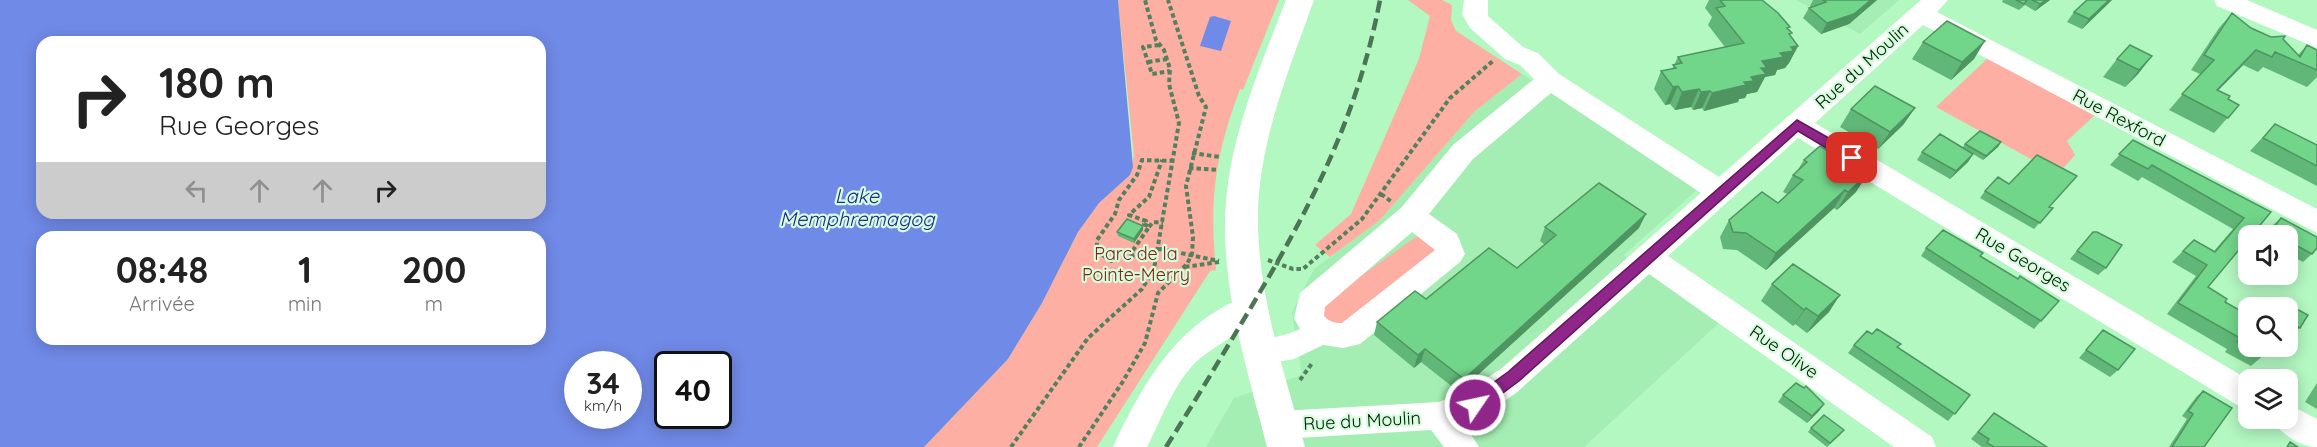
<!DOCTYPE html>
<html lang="fr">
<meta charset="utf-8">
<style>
:root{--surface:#fff;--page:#f2f2f2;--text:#222;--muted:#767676}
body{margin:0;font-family:Quicksand,sans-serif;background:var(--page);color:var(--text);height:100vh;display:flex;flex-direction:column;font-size:22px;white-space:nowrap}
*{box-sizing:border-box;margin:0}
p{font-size:20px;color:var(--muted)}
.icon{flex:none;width:33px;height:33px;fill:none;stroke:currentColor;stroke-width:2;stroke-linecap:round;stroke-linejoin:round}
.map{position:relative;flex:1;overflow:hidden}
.panel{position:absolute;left:36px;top:231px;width:510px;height:114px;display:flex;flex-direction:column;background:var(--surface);border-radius:18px;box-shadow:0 3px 15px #0003}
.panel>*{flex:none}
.hud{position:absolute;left:36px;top:36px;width:510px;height:183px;border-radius:18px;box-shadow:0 3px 15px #0003;background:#fff;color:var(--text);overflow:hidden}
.controls{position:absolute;left:2238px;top:225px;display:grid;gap:12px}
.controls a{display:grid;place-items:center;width:60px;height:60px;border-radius:12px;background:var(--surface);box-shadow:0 3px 15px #0003;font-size:30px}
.speed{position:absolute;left:564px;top:351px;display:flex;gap:12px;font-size:30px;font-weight:700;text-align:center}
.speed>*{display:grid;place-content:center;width:78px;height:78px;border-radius:50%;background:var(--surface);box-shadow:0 3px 15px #0003;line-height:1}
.speed small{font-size:15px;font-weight:400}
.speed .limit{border:3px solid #111;border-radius:9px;background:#fff;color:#111}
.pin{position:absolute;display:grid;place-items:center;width:51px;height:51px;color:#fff;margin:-26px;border-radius:12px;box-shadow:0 3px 9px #0006}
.me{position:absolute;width:66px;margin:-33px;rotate:56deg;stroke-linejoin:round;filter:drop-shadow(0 0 4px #0008)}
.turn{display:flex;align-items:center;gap:21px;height:126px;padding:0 24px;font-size:27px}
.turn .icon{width:78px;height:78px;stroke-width:2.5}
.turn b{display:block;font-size:42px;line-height:51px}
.lanes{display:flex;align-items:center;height:57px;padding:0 24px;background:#0003;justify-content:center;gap:30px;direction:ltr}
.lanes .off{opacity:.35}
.eta{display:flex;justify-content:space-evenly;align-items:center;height:102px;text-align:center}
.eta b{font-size:36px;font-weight:700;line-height:42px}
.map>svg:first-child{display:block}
.built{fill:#a4eeb3}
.green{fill:#fcafa2}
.water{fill:#708ae7;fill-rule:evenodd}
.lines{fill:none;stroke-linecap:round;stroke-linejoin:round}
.path{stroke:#53805d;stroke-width:4;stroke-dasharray:4.5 3;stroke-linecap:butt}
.minor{fill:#fff;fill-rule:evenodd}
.major{fill:#fff;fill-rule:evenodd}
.rail{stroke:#4b7655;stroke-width:4.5;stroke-dasharray:12 6;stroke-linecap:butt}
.wall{fill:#61b777}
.shaded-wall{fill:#4f9561}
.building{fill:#71d58a;stroke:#4f9561;stroke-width:1.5}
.route{fill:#90268a;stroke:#5e195a;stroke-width:1.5}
.labels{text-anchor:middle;stroke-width:4.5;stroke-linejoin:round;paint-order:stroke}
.street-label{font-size:18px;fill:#001806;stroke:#d5fddc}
.park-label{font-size:18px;fill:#852116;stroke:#d5fddc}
.water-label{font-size:20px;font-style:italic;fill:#202994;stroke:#d5fddc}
</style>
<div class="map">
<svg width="2317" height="447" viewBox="0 0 2317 447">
<rect width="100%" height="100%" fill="#b3f7c1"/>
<!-- built -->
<path class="built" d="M 1796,0 L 1899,0 L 1860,34 Z
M 1522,74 L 1699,188 L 1624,255 L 1719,323 L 1584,447 L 1206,447 L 1234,398 L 1302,375 L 1292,312 L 1314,269 L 1380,220 L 1474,112 Z"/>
<!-- green -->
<path class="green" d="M 1118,0 L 1279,0 L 1243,90 L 1240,89 C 1215,156 1209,199 1216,270 L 1210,271 L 1097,447 L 924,447 L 1008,359 L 1042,303 L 1078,232 L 1099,203 L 1130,175 L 1134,155 Z
M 1408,0 L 1442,0 L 1452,5 L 1451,20 L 1456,31 L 1522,74 L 1474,112 L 1380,220 L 1330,257 L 1315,245 L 1351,214 L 1419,59 L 1430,16 Z
M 1988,58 L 2095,115 L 2067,141 L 2075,155 L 2058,174 L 1936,107 Z
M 1417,236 L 1426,237 L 1438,253 L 1348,327 L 1323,319 L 1322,306 L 1327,300 Z"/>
<!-- water -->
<path class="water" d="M 0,0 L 1118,0 L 1133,167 L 1130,175 L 1099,203 L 1078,232 L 1042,303 L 1008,359 L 924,447 L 0,447 ZM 42,42 L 540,42 L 540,213 L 42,213 ZM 42,237 L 540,237 L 540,339 L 42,339 ZM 578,364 L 628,364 L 628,416 L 578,416 ZM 668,364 L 718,364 L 718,416 L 668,416 Z
M 1214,16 L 1231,21 L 1221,51 L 1200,46 L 1210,17 Z"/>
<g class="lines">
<!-- path -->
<path class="path" d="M 1159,45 L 1143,47 L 1152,74 L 1170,71
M 1148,62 L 1167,59
M 1192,153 L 1220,157
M 1174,161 L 1142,160 L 1137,175 L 1119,200 L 1115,214 L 1097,240 L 1097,251 L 1111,261 L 1161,249 L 1219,261
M 1189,168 L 1219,170
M 1381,194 L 1393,203
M 1149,227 L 1153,222 L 1163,223
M 1133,257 L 1131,253 L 1149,227 L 1144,224 L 1146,221 L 1129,215 L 1149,197 L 1162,160
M 1268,260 L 1293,269 L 1303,269 L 1362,219 L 1450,98 L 1494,60
M 1185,267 L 1219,262
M 1300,380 L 1313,362
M 1011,447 L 1088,338 L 1142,289 L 1154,269 L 1179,123 L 1169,84 L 1170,69 L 1164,50 L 1156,40 L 1145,0
M 1079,447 L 1122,383 L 1145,343 L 1158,293 L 1187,264 L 1192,254 L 1193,237 L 1186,186 L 1206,107 L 1199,96 L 1168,0"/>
<!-- minor -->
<path class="minor" d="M 1464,0 L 1488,0 L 1488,16 L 1523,47 L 1538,53 L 1559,74 L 1719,177 L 1921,0 L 1948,0 L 1937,12 L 2317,209 L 2317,233 L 1923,25 L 1815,123 L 2249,380 L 2248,408 L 2237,405 L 1798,138 L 1668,256 L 1932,437 L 1936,447 L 1894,447 L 1649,274 L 1516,393 L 1490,411 L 1463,422 L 1479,447 L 1444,447 L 1431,430 L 1281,439 L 1270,435 L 1265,425 L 1270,415 L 1281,411 L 1439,402 L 1467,391 L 1502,368 L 1701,193 L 1551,93 L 1473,159 L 1429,214 L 1457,234 L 1465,254 L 1460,262 L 1360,344 L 1343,348 L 1323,345 L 1294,359 L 1261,365 L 1250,361 L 1246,352 L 1250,343 L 1288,334 L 1300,329 L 1294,318 L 1300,293 L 1401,208 L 1453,145 L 1534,79 L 1520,65 L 1505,59 L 1470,28 L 1462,14 ZM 1412,232 L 1435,250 L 1342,323 C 1334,323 1330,322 1324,316 L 1325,307 Z
M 2214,0 L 2247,0 L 2317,30 L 2317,48 L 2217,6 Z
M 1251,295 L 1262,298 L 1266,307 C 1256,327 1212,345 1193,365 C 1172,388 1161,420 1147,447 L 1113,447 C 1143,383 1179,319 1251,295 Z
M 2288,404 L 2317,419 L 2317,447 C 2300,447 2279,433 2272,418 L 2288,418 Z"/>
<!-- major -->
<path class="major" d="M 1286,0 L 1314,0 C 1292,62 1265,126 1259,193 C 1252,279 1282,364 1305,447 L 1267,447 C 1246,364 1217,278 1227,191 C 1235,125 1262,62 1286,0 Z"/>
<!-- rail -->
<path class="rail" d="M 1166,447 C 1194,403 1220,359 1247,314 C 1309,210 1357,120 1380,0"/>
</g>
<!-- wall -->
<path class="wall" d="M 1709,0 L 1762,0 L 1789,30 L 1791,37 L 1798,46 L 1789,63 L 1788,64 L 1785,68 L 1777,70 L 1775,75 L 1765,77 L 1757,92 L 1747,94 L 1745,98 L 1739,99 L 1738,102 L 1704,111 L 1702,108 L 1693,110 L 1691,107 L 1675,110 L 1670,104 L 1665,105 L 1654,89 L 1661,71 L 1672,69 L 1678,57 L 1725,47 L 1708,25 L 1712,17 L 1705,8 Z
M 1813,0 L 1877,0 L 1849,24 L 1821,34 L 1803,18 L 1809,8 L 1811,7 L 1810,6 Z
M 2003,0 L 2050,0 L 2035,11 L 2025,5 L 2019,10 L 2002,2 Z
M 2112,0 L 2082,29 L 2067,22 L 2074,12 Z
M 2232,13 L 2251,28 L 2271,37 L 2283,39 L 2298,55 L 2307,45 L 2317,50 L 2317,77 L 2307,87 L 2263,67 L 2258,72 L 2243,65 L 2218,90 L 2228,99 L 2239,105 L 2214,133 L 2169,110 L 2200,74 L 2191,70 L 2219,28 Z
M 1923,42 L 1974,59 L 1951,80 L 1912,59 Z
M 2152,56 L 2138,74 L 2125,87 L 2103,77 L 2117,59 Z
M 1915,108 L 1903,125 L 1878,149 L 1840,127 L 1851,109 Z
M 2275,124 L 2317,145 L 2317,186 L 2250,151 Z
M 2133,140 L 2271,212 L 2208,287 L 2225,302 L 2264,355 L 2251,366 L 2225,352 L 2227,349 L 2167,314 L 2196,276 L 2172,262 L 2194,240 L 2214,251 L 2233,229 L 2142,177 L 2138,181 L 2110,165 Z
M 2001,142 L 1998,147 L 1983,160 L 1973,154 L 1968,162 L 1950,179 L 1917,160 L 1922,152 L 1963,147 L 1965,144 Z
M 1804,160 L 1856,192 L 1837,210 L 1834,208 L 1766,270 L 1737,250 L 1723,249 L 1720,237 L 1729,220 L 1778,203 L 1787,194 L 1783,192 L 1793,175 L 1797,171 Z
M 1985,191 L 2050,207 L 2053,208 L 2034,229 L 1980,198 Z
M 2281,218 L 2312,254 L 2303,262 L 2288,254 L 2288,236 L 2265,236 L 2272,226 Z
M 1143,226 L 1143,230 L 1134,243 L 1118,236 L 1117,232 Z
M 1545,227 L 1639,228 L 1459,392 L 1421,362 L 1414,368 L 1374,335 L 1377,322 L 1426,299 L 1517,268 L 1545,245 L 1540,241 Z
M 2093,232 L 2106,268 L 2098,275 L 2070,259 Z
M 1926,248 L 1981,256 L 2041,321 L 2034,329 L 1921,256 Z
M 1772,284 L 1829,312 L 1807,333 L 1795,324 L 1793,326 L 1761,301 Z
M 2291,306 L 2300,328 L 2295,332 L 2288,328 L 2288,309 Z
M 2103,330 L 2118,370 L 2110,377 L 2079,358 Z
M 1872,334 L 1898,348 L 1970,395 L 1948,421 L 1848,353 L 1854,345 Z
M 2317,383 L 2317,409 L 2305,402 Z
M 2203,391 L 2204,447 L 2169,447 L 2187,419 L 2182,416 L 2197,396 Z
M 1783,395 L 1824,404 L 1819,411 L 1807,423 L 1778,402 Z
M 1994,413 L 2047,447 L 1982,447 L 1971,439 Z
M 1811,428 L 1841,434 L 1827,447 L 1808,432 Z"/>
<!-- shaded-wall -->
<path class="shaded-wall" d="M 1871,0 L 1877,0 L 1849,24 L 1821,34 L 1827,23 Z
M 2046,0 L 2050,0 L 2035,11 L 2040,4 Z
M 2109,0 L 2112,0 L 2082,29 L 2089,19 Z
M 1985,41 L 1974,59 L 1951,80 L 1962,62 Z
M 1798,46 L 1789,63 L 1788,64 L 1785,68 L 1777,70 L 1775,75 L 1765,77 L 1757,92 L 1747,94 L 1745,98 L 1739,99 L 1738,102 L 1704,111 L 1712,93 L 1762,61 L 1780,53 L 1791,47 Z
M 2256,50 L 2243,65 L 2204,105 L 2217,90 Z
M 2152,56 L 2138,74 L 2125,87 L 2139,70 Z
M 1678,86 L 1670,104 L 1665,105 L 1673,87 Z
M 1699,89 L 1691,107 L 1675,110 L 1682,92 Z
M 1710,91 L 1702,108 L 1693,110 L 1701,92 Z
M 1915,108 L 1903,125 L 1878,149 L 1890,132 Z
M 2001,142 L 1998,147 L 1983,160 L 1986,156 Z
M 1973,154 L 1968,162 L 1950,179 L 1956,171 Z
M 1867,175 L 1856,192 L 1837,210 L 1848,192 Z
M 1845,190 L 1834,208 L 1766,270 L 1776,253 Z
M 1646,214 L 1639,228 L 1459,392 L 1464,379 Z
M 1143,226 L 1143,230 L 1134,243 L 1134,239 Z
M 1840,295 L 1829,312 L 1807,333 L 1818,316 Z
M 1806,308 L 1795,324 L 1793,326 L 1804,310 Z
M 1425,349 L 1421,362 L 1414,368 L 1418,355 Z
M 1824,404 L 1819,411 L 1807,423 L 1812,416 Z"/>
<!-- building -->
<path class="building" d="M 1720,0 L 1762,0 L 1778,13 L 1790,27 L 1787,28 L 1792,33 L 1789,34 L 1798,46 L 1791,47 L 1794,51 L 1780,53 L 1784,57 L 1762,61 L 1767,68 L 1761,68 L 1766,74 L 1751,77 L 1754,81 L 1744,82 L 1746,85 L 1712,93 L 1710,91 L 1701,92 L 1699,89 L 1682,92 L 1678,86 L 1673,87 L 1661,71 L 1676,68 L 1673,65 L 1682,63 L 1678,57 L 1744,43 L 1716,8 L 1725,6 Z
M 1823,0 L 1871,0 L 1854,14 L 1827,23 L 1809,8 L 1826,2 Z
M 2016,0 L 2027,0 L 2024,4 Z
M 2032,0 L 2046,0 L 2040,4 Z
M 2087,0 L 2109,0 L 2089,19 L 2074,12 Z
M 2232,13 L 2251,28 L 2271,37 L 2285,36 L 2283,39 L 2300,57 L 2307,45 L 2317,50 L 2317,70 L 2275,52 L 2272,57 L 2256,50 L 2217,90 L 2230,96 L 2228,99 L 2239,105 L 2228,118 L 2182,94 L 2214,60 L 2204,55 Z
M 1947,21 L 1985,41 L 1962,62 L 1923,42 Z
M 2130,45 L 2152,56 L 2139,70 L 2117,59 Z
M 1875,86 L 1915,108 L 1890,132 L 1851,109 Z
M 2275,124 L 2317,145 L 2317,166 L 2263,138 Z
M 1980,131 L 2001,142 L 1986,156 L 1965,144 Z
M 1940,134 L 1973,154 L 1956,171 L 1922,152 Z
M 2133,140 L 2271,212 L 2251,236 L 2248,236 L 2248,239 L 2208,287 L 2227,299 L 2225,302 L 2248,315 L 2248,346 L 2270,346 L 2264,355 L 2237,342 L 2240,338 L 2178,303 L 2207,265 L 2183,251 L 2194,240 L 2215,252 L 2244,218 L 2152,165 L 2148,169 L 2119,154 Z
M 1820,146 L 1867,175 L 1848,192 L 1845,190 L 1776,253 L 1746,233 L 1733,232 L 1729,220 L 1762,192 L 1778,203 L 1803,180 L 1793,175 L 1807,162 L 1804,160 Z
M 2037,155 L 2077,176 L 2049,207 L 2053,208 L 2040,223 L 1985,191 L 1998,177 L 2009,184 Z
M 1599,183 L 1646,214 L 1464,379 L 1425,349 L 1418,355 L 1377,322 L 1415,291 L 1426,299 L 1489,248 L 1517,268 L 1556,235 L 1545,227 Z
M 2281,218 L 2317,237 L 2317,248 L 2312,254 L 2288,241 L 2288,236 L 2277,236 L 2270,232 Z
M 1127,219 L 1143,226 L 1134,239 L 1117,232 Z
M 1943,230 L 1983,253 L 1980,256 L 2018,279 L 2020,276 L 2059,301 L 2041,321 L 1926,248 Z
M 2093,232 L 2097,232 L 2122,245 L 2106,268 L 2077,251 Z
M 1793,264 L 1840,295 L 1818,316 L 1806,308 L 1804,310 L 1772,284 Z
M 2291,306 L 2308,315 L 2300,328 L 2288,321 L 2288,312 Z
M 1877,329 L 1901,344 L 1897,347 L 1970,395 L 1955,414 L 1854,345 L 1867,331 L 1872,334 Z
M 2103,330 L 2135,349 L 2118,370 L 2086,350 Z
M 1796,383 L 1804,388 L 1806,386 L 1824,404 L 1812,416 L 1783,395 Z
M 2203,391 L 2232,408 L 2204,447 L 2172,447 L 2193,414 L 2188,411 Z
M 1994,413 L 2047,447 L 1994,447 L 1987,443 L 1989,439 L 1978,432 Z
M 1824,415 L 1844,430 L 1830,443 L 1811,428 Z
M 2290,442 L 2298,447 L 2287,447 Z"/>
<!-- route -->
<path class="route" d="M 1797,120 L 1857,154 L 1857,161 L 1848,161 L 1798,131 L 1519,381 L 1480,410 L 1469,410 L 1467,405 L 1469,400 L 1508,372 Z"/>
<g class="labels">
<!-- street labels -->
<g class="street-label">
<text transform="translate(1862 66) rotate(-42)" y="6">Rue du Moulin</text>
<text transform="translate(2119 118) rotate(28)" y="6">Rue Rexford</text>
<text transform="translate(2023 260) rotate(31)" y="6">Rue Georges</text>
<text transform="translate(1784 352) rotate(35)" y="6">Rue Olive</text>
<text transform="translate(1362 421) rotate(-3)" y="6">Rue du Moulin</text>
</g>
<!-- park labels -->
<g class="park-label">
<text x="1136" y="260">Parc de la<tspan x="1136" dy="21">Pointe-Merry</tspan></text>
</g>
<!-- water labels -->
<g class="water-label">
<text x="857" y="203">Lake<tspan x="857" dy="23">Memphremagog</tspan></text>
</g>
</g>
</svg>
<div class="controls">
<a><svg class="icon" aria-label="sound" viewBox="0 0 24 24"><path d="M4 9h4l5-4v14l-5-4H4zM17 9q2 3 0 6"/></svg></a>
<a><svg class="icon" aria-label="search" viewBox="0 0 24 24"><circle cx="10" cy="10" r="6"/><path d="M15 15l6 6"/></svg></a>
<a><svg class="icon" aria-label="layers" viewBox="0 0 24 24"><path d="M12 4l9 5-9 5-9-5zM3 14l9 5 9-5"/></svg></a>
</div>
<div class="speed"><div>34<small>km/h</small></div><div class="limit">40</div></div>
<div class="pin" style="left:1852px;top:158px;background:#d93025"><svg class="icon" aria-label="arrive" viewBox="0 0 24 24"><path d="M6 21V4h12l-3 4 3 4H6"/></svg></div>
<svg class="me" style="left:1475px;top:405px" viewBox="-20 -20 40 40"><circle r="17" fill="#90268a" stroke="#fff" stroke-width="3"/><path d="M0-11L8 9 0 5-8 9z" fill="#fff"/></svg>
<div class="hud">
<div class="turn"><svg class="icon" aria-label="right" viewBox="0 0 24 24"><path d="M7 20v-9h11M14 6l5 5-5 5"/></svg><div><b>180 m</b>Rue Georges</div></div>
<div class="lanes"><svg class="icon off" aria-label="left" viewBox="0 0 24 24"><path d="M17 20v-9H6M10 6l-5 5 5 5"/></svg><svg class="icon off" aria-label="ahead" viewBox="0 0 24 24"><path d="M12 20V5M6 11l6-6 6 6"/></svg><svg class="icon off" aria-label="ahead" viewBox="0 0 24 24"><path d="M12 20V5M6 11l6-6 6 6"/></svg><svg class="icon" aria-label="right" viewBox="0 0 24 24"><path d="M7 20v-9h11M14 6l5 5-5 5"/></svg></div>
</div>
<section class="panel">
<div class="eta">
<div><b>08:48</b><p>Arrivée</p></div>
<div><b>1</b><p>min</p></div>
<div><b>200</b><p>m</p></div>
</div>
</section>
</div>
